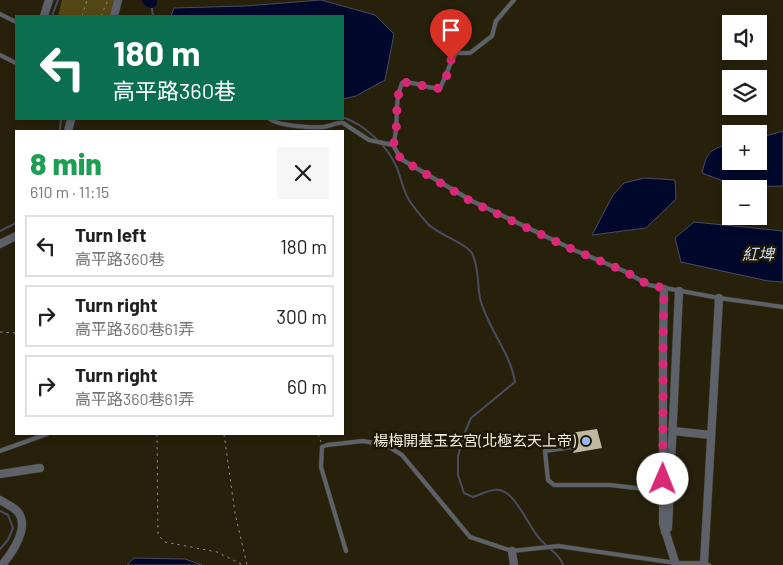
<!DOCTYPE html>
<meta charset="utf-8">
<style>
:root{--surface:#fff;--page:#f6f6f6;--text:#202124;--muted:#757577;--line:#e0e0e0}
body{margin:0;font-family:Barlow,"Noto Sans TC",sans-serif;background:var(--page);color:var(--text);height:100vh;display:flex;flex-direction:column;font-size:19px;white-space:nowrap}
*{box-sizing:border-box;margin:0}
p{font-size:16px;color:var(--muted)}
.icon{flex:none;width:28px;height:28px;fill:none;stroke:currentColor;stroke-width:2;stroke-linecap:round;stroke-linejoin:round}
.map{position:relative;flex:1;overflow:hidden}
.sheet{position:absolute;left:15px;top:130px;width:329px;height:305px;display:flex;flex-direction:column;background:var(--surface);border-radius:0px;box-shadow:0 2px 8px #0003}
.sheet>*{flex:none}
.hud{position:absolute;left:15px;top:15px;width:329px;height:105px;border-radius:0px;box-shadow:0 2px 8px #0003;background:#0b6e4f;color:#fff;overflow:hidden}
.fabs{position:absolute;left:722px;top:15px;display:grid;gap:10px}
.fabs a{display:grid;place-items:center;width:45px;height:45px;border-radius:0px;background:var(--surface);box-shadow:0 2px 8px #0003;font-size:25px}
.pin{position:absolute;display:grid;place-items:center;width:42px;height:42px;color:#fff;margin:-51px -21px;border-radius:50% 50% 50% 0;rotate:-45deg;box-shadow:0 0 5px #0007}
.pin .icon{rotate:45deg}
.me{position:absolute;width:55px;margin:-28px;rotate:1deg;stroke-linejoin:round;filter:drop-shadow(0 0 4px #0008)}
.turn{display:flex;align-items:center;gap:18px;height:105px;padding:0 15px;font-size:22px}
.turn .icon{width:65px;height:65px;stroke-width:2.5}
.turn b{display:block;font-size:35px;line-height:42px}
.round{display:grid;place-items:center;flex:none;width:52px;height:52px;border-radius:0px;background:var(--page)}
.headline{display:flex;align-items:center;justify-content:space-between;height:85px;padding:0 15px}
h1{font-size:30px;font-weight:800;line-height:38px;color:#1e9e55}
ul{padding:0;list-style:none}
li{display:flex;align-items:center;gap:15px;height:62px;margin:0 10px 8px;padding:0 5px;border:2px solid var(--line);border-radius:0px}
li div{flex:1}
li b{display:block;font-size:19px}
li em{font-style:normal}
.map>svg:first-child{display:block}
.green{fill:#554715}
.water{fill:#02082b;stroke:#494c61}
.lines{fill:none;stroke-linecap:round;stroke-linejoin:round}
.stream{stroke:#494c61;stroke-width:2}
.river{stroke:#02082b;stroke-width:12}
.building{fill:#c0b99f}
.service-casing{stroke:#433d29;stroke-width:5}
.minor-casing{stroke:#433d29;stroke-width:9}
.path{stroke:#8e8978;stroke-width:1;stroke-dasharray:2.5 4;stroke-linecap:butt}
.service{stroke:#5c616a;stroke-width:4}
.minor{stroke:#5c616a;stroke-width:8}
.route{stroke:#db2777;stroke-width:9;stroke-dasharray:0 16.2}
.poi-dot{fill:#97b6fd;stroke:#1e1804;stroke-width:2}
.labels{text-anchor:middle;stroke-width:5;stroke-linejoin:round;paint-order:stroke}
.poi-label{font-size:15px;fill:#efebde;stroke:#1e1804;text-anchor:end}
.water-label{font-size:16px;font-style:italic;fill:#cbd8f4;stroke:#1e1804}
</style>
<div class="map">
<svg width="783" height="565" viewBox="0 0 783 565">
<rect width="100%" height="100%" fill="#27210c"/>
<!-- green -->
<path class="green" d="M 62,0 L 114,0 L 111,16 L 58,16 Z"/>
<!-- water -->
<path class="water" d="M 321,0 L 375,15 L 394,34 L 385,80 L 356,96 L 343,99 L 342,16 L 171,16 L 174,8 L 245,6 Z
M 783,131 L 783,186 L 739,187 L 702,173 C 707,152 709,149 731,144 L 731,161 L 759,161 L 759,138 Z
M 644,178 L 675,180 L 676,199 L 646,228 L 592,235 L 613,195 L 624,183 Z
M 694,222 L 783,231 L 783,282 L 768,281 L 681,262 L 675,238 Z
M 134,558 L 185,559 L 202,565 L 127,565 Z"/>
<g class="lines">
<!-- stream -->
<path class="stream" d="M 151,2 L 153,16
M 52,16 L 58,0
M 342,117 C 364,124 388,146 397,168 C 401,178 403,190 409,200 C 414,208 421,216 428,224 C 437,234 466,243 472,253 C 479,267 477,282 480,298 C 487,328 510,351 515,382 L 471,418 L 465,432 L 458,456 L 458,475 L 464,493 L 473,497 C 480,495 492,488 499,490 C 516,492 529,528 540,539 C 547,548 560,554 563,565
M 60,131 L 61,119
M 0,231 L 16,223
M 0,511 L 8,515 L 13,528 L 8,540 L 0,549"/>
<!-- river -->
<path class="river" d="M 148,0 L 151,2"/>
</g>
<!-- building -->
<path class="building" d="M 597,429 L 602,448 L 573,453 L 576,446 L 572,443 L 570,433 Z"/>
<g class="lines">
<defs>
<path id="service" d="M 0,14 L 16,22
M 0,55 L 16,63
M 270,119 C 279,126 317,129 328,126 C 333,125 337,122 343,123 L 369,140 L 393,145 L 401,159 L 472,201 L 574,250 L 624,271 L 649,285 L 719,298 L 783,307
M 393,145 C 400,124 393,104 402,83 C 415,80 427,90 440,88 C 446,77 449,64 456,53 L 470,53 L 492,36 L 496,21 L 514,0
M 572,447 L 545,451 L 548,480 L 554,485 L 610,485 L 662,491
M 0,451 L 47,434
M 346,551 L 321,467 L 322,447 L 327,445 L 363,441 L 386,445 L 402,455 L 470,537 L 512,551 L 558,546 L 676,563 L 704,563 L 709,565"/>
<path id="minor" d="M 44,16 L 49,0
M 114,16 L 118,0
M 68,131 L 71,119
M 0,244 L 16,236
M 664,289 L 663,342 L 663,524 L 676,565
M 673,431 L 711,435
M 0,474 L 40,468
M 0,500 C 5,503 13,507 17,511 C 31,526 12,553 2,565
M 665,532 L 668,528 L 679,291
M 512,551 L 514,565
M 704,563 L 719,298"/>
</defs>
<!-- service casing -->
<use href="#service" class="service-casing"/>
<!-- minor casing -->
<use href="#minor" class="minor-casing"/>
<!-- path -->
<path class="path" d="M 82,16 L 87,0
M 101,16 L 108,0
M 0,332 L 16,333
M 157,434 L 158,535 L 165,542 L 217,552 L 243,565
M 224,434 L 235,513 L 247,565
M 318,434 L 321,442"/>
<!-- service -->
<use href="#service" class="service"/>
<!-- minor -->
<use href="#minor" class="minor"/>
</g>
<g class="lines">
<!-- route -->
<path class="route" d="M 451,60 L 448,73 L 440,88 C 427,90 415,80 402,83 C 393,104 400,124 393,146 L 401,159 L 472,202 L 574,250 L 624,271 L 649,285 L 664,288 L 663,342 L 663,479"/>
</g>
<!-- markers -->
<circle class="poi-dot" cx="586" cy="441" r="5"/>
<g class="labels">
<!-- poi labels -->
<g class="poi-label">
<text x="576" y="446">楊梅開基玉玄宮(北極玄天上帝)</text>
</g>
<!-- water labels -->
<g class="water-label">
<text x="758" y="260">紅埤</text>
</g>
</g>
</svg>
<div class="fabs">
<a><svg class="icon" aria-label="sound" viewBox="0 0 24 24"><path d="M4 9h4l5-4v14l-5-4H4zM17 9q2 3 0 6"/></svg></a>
<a><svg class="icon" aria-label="layers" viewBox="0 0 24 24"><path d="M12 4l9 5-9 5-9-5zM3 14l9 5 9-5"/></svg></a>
<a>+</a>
<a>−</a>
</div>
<div class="pin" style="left:451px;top:60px;background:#d93025"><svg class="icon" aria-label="arrive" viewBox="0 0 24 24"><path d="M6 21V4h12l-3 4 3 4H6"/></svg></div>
<svg class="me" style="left:663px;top:479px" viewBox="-20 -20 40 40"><circle r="19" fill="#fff"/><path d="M0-13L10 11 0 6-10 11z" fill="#db2777"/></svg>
<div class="hud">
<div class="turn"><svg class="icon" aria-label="left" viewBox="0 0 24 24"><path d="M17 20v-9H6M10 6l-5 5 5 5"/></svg><div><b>180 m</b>高平路360巷</div></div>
</div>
<section class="sheet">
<div class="headline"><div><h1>8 min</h1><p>610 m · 11:15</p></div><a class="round"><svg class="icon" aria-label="close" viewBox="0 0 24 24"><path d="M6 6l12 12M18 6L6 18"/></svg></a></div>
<ul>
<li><svg class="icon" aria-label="left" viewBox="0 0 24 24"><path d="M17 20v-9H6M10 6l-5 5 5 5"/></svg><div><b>Turn left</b><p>高平路360巷</p></div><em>180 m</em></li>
<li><svg class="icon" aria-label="right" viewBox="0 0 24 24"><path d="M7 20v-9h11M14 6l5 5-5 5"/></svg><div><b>Turn right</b><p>高平路360巷61弄</p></div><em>300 m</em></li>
<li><svg class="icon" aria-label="right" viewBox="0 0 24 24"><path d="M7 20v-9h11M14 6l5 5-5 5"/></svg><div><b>Turn right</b><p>高平路360巷61弄</p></div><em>60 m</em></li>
</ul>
</section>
</div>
